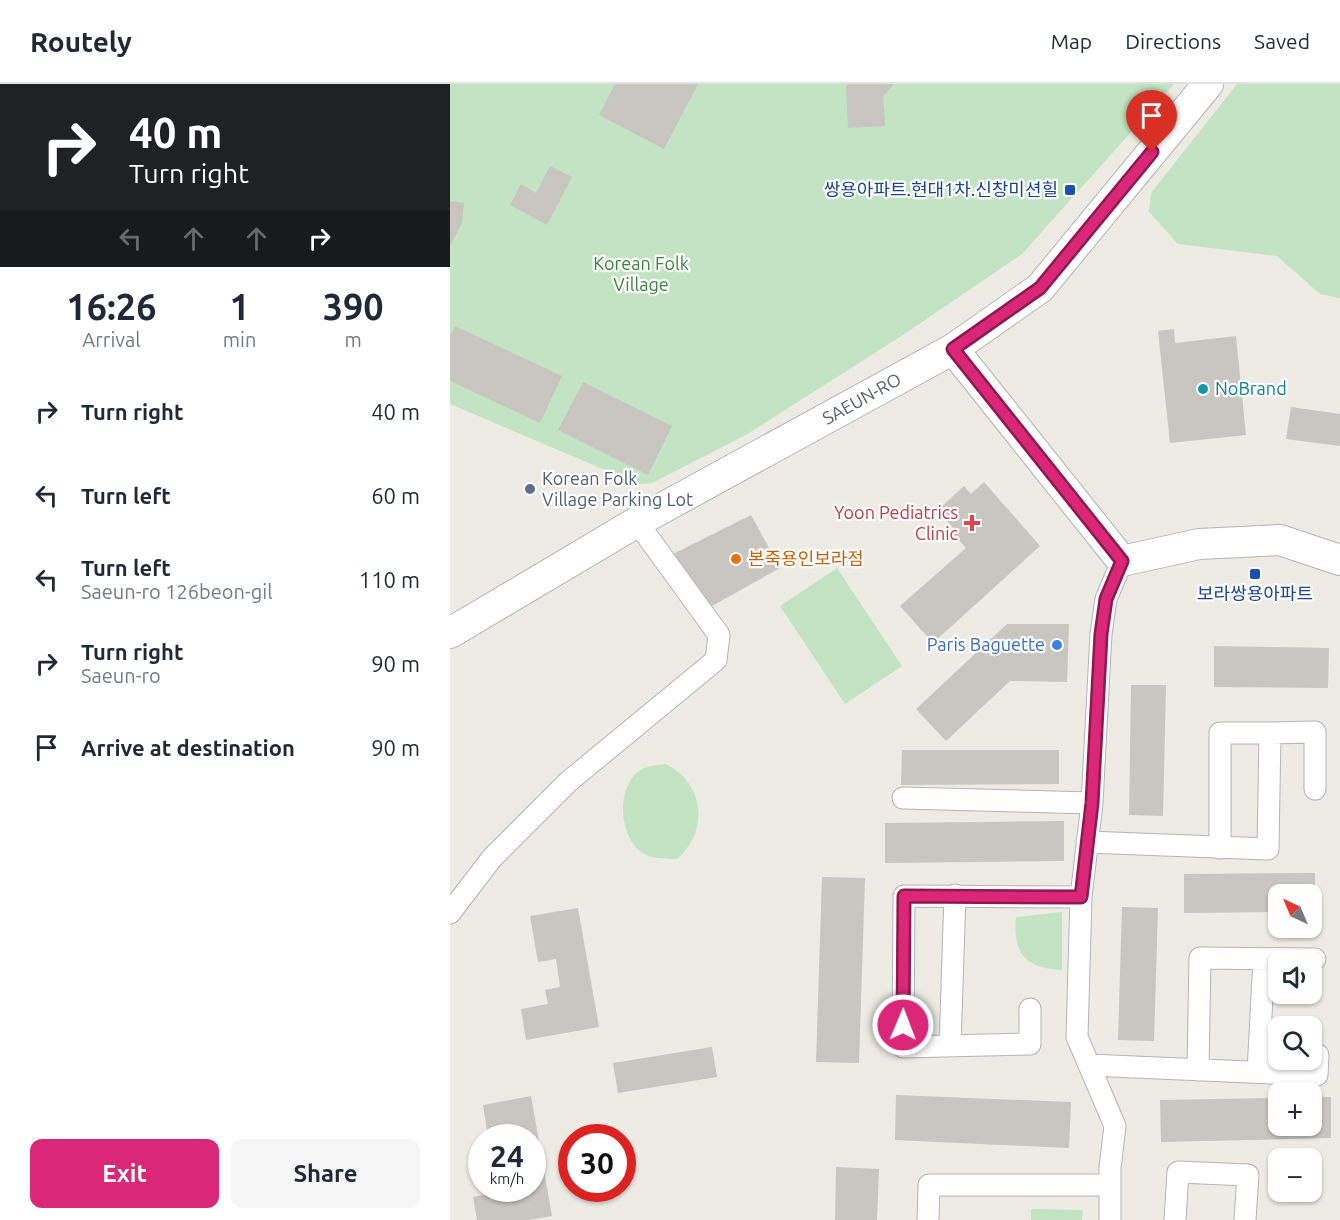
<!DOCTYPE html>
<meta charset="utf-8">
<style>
:root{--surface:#fff;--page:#f6f6f7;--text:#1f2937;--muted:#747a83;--line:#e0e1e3;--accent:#db2777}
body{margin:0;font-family:Ubuntu,"Noto Sans KR",sans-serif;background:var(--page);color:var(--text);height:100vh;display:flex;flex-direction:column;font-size:22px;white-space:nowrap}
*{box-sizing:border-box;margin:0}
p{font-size:20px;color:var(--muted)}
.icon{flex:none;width:33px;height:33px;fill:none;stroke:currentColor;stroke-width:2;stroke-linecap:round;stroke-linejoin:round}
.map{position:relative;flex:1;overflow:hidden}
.side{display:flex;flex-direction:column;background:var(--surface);width:450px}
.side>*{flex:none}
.top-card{background:#202124;color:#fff;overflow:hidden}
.needle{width:39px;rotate:316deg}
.fabs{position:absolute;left:818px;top:800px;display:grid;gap:12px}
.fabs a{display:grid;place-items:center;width:54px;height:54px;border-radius:12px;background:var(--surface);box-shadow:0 2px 4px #0004;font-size:30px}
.speed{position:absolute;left:18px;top:1040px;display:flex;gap:12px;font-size:30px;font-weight:700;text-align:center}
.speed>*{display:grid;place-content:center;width:78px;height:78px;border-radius:50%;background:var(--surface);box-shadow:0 2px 4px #0004;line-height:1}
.speed small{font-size:15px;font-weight:400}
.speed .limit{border:9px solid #d22;background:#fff;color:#111}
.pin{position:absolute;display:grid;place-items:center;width:51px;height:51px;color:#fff;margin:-62px -26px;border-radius:50% 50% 50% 0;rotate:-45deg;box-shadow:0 0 6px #0007}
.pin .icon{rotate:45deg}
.me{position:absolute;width:66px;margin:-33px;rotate:1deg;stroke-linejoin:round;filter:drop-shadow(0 0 4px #0008)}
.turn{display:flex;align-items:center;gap:21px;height:126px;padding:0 30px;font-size:27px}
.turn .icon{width:78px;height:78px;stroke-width:2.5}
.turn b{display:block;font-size:42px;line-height:51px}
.lanes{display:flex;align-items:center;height:57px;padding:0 30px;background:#0003;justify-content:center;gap:30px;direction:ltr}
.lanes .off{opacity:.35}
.eta{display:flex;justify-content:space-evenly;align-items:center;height:102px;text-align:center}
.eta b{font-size:36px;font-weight:600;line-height:42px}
.button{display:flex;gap:12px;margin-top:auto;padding:12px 30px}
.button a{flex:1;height:69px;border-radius:12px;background:var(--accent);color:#fff;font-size:24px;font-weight:600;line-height:69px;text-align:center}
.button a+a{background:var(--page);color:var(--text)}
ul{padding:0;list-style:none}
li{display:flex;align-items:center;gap:18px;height:84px;padding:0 30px}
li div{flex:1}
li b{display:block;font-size:22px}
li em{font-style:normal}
header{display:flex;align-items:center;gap:36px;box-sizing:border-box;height:84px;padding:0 30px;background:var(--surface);border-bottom:2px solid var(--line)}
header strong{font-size:28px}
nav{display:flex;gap:33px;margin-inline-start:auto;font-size:21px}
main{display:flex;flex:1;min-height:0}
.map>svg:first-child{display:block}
.green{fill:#c3e4c2}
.building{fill:#c9c5c0}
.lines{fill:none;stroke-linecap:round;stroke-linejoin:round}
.street-casing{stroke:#b1b4b8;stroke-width:23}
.secondary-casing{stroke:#b0b4b8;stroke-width:32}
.street{stroke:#fff;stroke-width:21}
.secondary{stroke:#fff;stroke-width:30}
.route-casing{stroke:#8e194d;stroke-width:15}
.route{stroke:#db2777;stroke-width:10}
.transit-dot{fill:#1a4fb4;stroke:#fff;stroke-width:2}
.culture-dot{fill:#0f9aa8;stroke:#fff;stroke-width:2}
.service-dot{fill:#5c6f8a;stroke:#fff;stroke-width:2}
.health-dot{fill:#e0444e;stroke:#fff;stroke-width:2}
.food-dot{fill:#e8710a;stroke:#fff;stroke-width:2}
.shop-dot{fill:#3f7fe0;stroke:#fff;stroke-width:2}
.labels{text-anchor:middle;stroke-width:4.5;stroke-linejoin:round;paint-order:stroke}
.transit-label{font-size:18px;fill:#164399;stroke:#fff;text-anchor:end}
.park-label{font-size:18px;fill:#3b843b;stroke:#fff}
.culture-label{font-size:18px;fill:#0d838f;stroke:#fff;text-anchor:start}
.street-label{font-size:18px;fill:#5c6063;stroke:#fff}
.service-label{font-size:18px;fill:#4e5e75;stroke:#fff;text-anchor:start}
.health-label{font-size:18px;fill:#be3a42;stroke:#fff;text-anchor:end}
.food-label{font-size:18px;fill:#c56008;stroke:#fff;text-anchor:start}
.shop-label{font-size:18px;fill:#366cbe;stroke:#fff;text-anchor:end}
</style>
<header>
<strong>Routely</strong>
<nav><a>Map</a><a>Directions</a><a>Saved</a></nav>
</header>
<main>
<section class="side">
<div class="top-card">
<div class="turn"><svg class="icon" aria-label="right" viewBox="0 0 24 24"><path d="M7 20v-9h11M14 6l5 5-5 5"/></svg><div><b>40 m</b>Turn right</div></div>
<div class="lanes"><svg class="icon off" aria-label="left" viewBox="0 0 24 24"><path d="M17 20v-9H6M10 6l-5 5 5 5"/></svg><svg class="icon off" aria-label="ahead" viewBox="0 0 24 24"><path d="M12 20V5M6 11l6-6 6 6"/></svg><svg class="icon off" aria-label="ahead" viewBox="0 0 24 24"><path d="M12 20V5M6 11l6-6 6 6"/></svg><svg class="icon" aria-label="right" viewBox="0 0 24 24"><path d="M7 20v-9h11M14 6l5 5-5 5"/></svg></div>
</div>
<div class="eta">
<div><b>16:26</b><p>Arrival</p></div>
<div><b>1</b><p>min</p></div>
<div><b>390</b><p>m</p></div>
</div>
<ul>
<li><svg class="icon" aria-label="right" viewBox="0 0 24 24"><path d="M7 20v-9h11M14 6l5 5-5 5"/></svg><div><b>Turn right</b></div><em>40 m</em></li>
<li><svg class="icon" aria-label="left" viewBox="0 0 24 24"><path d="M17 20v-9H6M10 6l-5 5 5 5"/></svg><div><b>Turn left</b></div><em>60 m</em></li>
<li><svg class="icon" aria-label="left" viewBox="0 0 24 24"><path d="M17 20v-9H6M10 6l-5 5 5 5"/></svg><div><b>Turn left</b><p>Saeun-ro 126beon-gil</p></div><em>110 m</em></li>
<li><svg class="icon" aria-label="right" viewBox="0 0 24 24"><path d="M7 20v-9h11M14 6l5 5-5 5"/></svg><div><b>Turn right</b><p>Saeun-ro</p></div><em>90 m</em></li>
<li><svg class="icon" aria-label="arrive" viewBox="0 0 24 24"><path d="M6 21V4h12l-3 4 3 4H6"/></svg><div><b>Arrive at destination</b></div><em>90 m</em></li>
</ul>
<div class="button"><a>Exit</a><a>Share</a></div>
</section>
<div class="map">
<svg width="890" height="1136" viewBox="0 0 890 1136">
<rect width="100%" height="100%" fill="#edebe4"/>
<!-- green -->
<path class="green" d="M 0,0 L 724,0 L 572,170 L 453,251 L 296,351 L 202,399 L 188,400 L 0,320 Z
M 787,0 L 890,0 L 890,214 L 870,210 L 827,172 L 728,160 L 699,128 L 701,109 Z
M 387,484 L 452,582 L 395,620 L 330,522 Z
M 216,680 C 255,700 259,747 227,775 C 218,775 208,775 199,772 C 169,761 164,705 189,687 C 198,681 206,681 216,680 Z
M 612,828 L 612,886 C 575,884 563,870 566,833 Z
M 581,1125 L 633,1126 L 632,1136 L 581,1136 Z"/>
<!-- building -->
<path class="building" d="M 165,0 L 248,0 L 214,65 L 149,31 Z
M 398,0 L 444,0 L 433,13 L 435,42 L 398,44 L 396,3 Z
M 100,82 L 122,93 L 97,141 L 60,121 L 71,100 L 86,109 Z
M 0,117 L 14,119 L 12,139 L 0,162 Z
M 5,242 L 112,292 L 90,339 L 0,297 L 0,252 Z
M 724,245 L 725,259 L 786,252 L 796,351 L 720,359 L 708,247 Z
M 133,298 L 222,342 L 198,391 L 108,346 Z
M 841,323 L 890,330 L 890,362 L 836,355 Z
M 534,398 L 590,462 L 483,559 L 450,522 L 516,464 L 501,448 L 505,446 L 490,429 L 494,425 L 492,422 L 514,402 L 521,410 Z
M 301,431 L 330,484 L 262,522 L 221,471 Z
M 557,540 L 619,540 L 617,598 L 560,597 L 496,657 L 466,625 Z
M 764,562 L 879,564 L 878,604 L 764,603 Z
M 681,601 L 716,601 L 713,732 L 679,731 Z
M 452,666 L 609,666 L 609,700 L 451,701 Z
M 614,737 L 614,777 L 435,779 L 435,739 Z
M 865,789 L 865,828 L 861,828 L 861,810 L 828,810 L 828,828 L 734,829 L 734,790 Z
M 372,793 L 415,794 L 409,979 L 366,978 Z
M 672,823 L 708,824 L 704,957 L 668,956 Z
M 128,824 L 149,943 L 76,956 L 71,925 L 98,920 L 95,906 L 110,903 L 106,875 L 88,878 L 80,832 Z
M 262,963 L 267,993 L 168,1009 L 163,979 Z
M 446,1011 L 621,1018 L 619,1064 L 445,1056 Z
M 81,1012 L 102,1132 L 78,1136 L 27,1136 L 23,1113 L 50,1108 L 49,1104 L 82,1104 L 82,1053 L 38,1053 L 33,1021 Z
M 861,1013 L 881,1013 L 881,1054 L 711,1058 L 710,1016 L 828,1014 L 828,1041 L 861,1041 Z
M 386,1083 L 429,1085 L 427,1136 L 385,1136 Z"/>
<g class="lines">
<defs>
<path id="street" d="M 820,649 L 865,648 L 865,705
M 453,714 L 642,719
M 637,758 L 818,765 L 820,649 L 770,649 L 770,764
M 0,829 L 42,774 L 118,698 L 266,576 L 269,551 L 187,438
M 580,925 L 580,960 L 453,963 L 454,812 L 631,813
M 500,962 L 505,811
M 639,981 L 867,991 L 868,971
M 748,986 L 750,874 L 865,875
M 808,988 L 814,875
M 478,1136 L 479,1101 L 660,1101
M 660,1136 L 660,1084 L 665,1042 L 627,953 L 631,813 L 642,719 L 651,550 L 656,515 L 672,477
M 725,1136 L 728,1088 L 798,1091 L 795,1136"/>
<path id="secondary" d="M 503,265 L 672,477 L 749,460 L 830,456 L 890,476
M 0,549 L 187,438 L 503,265 L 590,204 L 758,0"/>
</defs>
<!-- street casing -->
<use href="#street" class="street-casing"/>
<!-- secondary casing -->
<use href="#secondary" class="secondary-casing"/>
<!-- street -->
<use href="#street" class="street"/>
<!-- secondary -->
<use href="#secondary" class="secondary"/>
</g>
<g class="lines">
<defs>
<path id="route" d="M 453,941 L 454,812 L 631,813 L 642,719 L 651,550 L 656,515 L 672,477 L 503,265 L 590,204 L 702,68"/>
</defs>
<!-- route casing -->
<use href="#route" class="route-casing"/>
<!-- route -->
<use href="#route" class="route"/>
</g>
<!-- markers -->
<g class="transit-dot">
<rect x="614" y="100" width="12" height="12" rx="3"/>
<rect x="799" y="484" width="12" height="12" rx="3"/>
</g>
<circle class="culture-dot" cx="753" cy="305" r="6"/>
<circle class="service-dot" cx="80" cy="405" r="6"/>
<path class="health-dot" d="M519 430h6v6h6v6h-6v6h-6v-6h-6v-6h6z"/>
<circle class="food-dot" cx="286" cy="475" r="6"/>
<circle class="shop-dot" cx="607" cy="561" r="6"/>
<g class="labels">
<!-- transit labels -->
<g class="transit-label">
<text x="608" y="112">쌍용아파트.현대1차.신창미션힐</text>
<text x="805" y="516" text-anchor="middle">보라쌍용아파트</text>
</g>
<!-- park labels -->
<g class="park-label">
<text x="191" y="186">Korean Folk<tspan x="191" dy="21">Village</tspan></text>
</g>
<!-- culture labels -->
<g class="culture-label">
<text x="765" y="311">NoBrand</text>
</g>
<!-- street labels -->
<g class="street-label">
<text transform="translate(412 315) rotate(-29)" y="6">SAEUN-RO</text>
</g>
<!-- service labels -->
<g class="service-label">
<text x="92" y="401">Korean Folk<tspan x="92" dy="21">Village Parking Lot</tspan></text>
</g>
<!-- health labels -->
<g class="health-label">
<text x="508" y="435">Yoon Pediatrics<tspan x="508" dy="21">Clinic</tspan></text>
</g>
<!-- food labels -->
<g class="food-label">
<text x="298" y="481">본죽용인보라점</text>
</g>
<!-- shop labels -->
<g class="shop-label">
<text x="595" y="567">Paris Baguette</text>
</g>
</g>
</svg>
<div class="fabs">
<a><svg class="needle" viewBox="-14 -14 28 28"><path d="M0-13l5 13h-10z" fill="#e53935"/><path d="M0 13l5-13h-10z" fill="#747a83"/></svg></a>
<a><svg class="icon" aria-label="sound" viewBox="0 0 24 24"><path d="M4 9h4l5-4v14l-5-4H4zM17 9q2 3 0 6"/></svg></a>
<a><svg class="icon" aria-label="search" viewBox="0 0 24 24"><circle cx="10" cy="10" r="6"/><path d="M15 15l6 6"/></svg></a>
<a>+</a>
<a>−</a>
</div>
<div class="speed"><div>24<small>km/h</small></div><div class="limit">30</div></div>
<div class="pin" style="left:702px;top:68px;background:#d93025"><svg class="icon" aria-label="arrive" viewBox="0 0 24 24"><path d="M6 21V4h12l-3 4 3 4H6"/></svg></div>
<svg class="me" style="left:453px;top:941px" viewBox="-20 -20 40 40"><circle r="17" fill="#db2777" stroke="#fff" stroke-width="3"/><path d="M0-11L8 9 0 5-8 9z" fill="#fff"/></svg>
</div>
</main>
